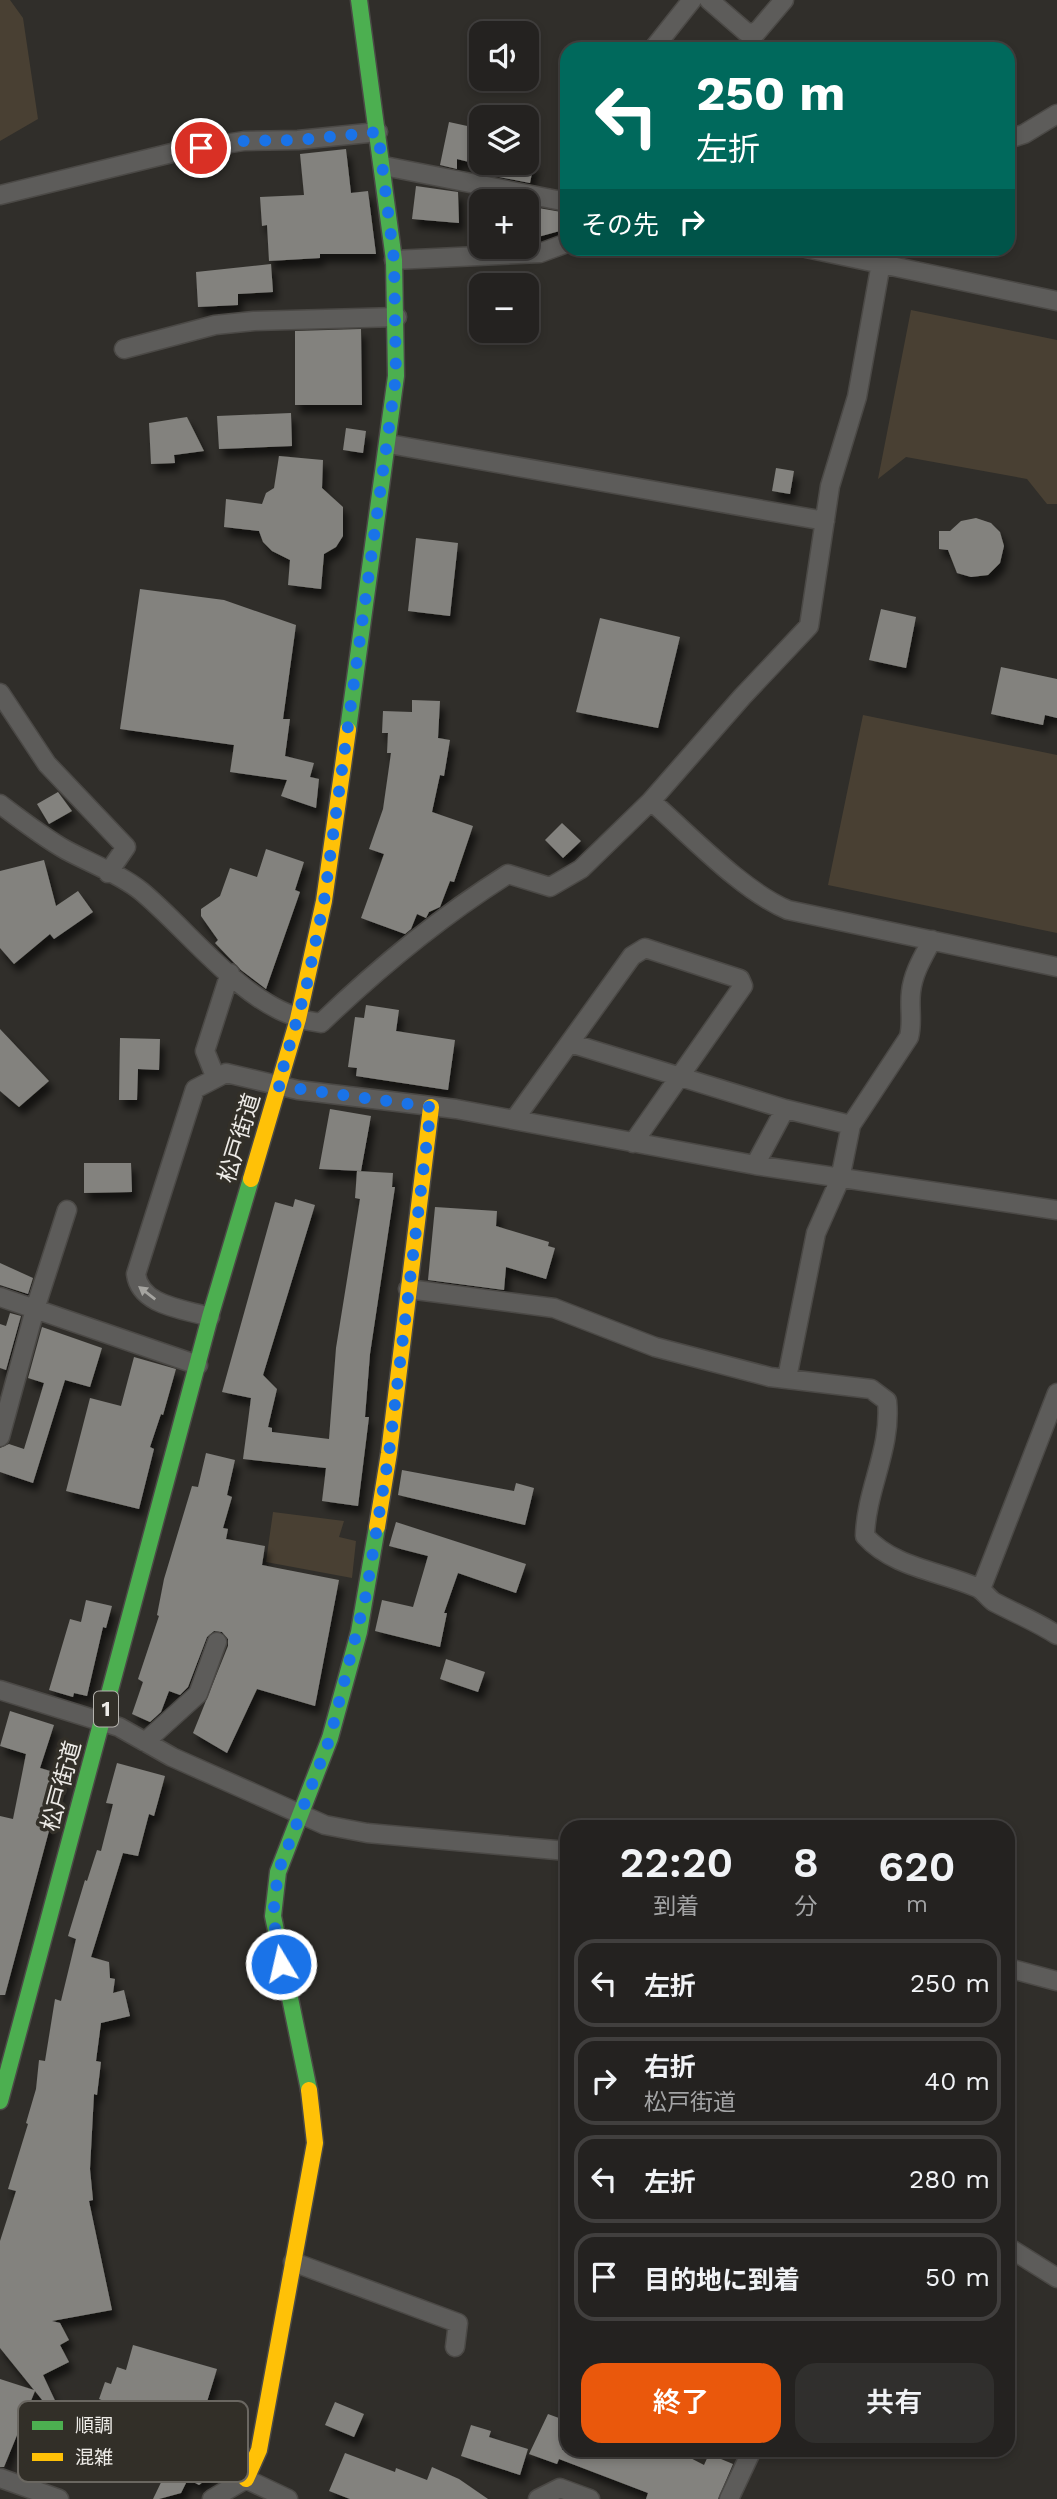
<!DOCTYPE html>
<html lang="ja">
<meta charset="utf-8">
<style>
:root{--surface:#242220;--page:#302f2d;--text:#f1f3f6;--muted:#a3a4a5;--line:#413f3e;--accent:#ea580c}
body{margin:0;font-family:"Work Sans","Noto Sans JP",sans-serif;background:var(--page);color:var(--text);height:100vh;display:flex;flex-direction:column;font-size:26px;white-space:nowrap}
*{box-sizing:border-box;margin:0}
p{font-size:23px;color:var(--muted)}
.icon{flex:none;width:38px;height:38px;fill:none;stroke:currentColor;stroke-width:2;stroke-linecap:round;stroke-linejoin:round}
.map{position:relative;flex:1;overflow:hidden}
.sheet{position:absolute;left:560px;top:1820px;width:455px;height:637px;display:flex;flex-direction:column;background:var(--surface);border-radius:21px;box-shadow:0 4px 10px #0003,0 0 0 2px var(--line)}
.sheet>*{flex:none}
.top-card{position:absolute;left:560px;top:42px;width:455px;height:214px;border-radius:21px;box-shadow:0 4px 10px #0003,0 0 0 2px var(--line);background:#00695c;color:#fff;overflow:hidden}
.fabs{position:absolute;left:469px;top:21px;display:grid;gap:14px}
.fabs a{display:grid;place-items:center;width:70px;height:70px;border-radius:14px;background:var(--surface);box-shadow:0 4px 10px #0003,0 0 0 2px var(--line);font-size:35px}
.pin{position:absolute;display:grid;place-items:center;width:60px;height:60px;color:#fff;margin:-30px;border:4px solid #fff;border-radius:50%;box-shadow:0 2px 7px #0007}
.me{position:absolute;width:77px;margin:-38px;rotate:351deg;stroke-linejoin:round;filter:drop-shadow(0 0 5px #0008)}
.turn{display:flex;align-items:center;gap:24px;height:147px;padding:0 21px;font-size:32px}
.turn .icon{width:91px;height:91px;stroke-width:2.5}
.turn b{display:block;font-size:49px;line-height:60px}
.then{display:flex;align-items:center;height:66px;padding:0 21px;background:#0003;gap:14px;font-size:26px}
.eta{display:flex;justify-content:space-evenly;align-items:center;height:119px;text-align:center}
.eta b{font-size:42px;font-weight:600;line-height:49px}
.cta{display:flex;gap:14px;margin-top:auto;padding:14px 21px}
.cta a{flex:1;height:80px;border-radius:21px;background:var(--accent);color:#fff;font-size:28px;font-weight:600;line-height:80px;text-align:center}
.cta a+a{background:var(--page);color:var(--text)}
ul{padding:0;list-style:none}
li{display:flex;align-items:center;gap:21px;height:88px;margin:0 14px 10px;padding:0 7px;border:4px solid var(--line);border-radius:21px}
li div{flex:1}
li b{display:block;font-size:26px}
li em{font-style:normal}
.map>svg:first-child{display:block}
.green{fill:#494033}
.building{fill:#83827e;filter:url(#shadow)}
.lines{fill:none;stroke-linecap:round;stroke-linejoin:round}
.street-casing{stroke:#4b4946;stroke-width:21}
.fast-casing{stroke:#4b4946;stroke-width:19}
.slow-casing{stroke:#4b4946;stroke-width:19}
.street{stroke:#5d5c5a;stroke-width:18}
.fast{stroke:#4caf50;stroke-width:16}
.slow{stroke:#ffc107;stroke-width:16}
.oneway{fill:#a5a4a0}
.route{stroke:#1a73e8;stroke-width:12;stroke-dasharray:0 21.6}
.labels{text-anchor:middle;stroke-width:7;stroke-linejoin:round;paint-order:stroke}
.shield{fill:#322f28;stroke:#b5b3ae;stroke-width:2}
.shield-label{font-size:21px;font-weight:bold;fill:#edebe7}
.street-label{font-size:23px;fill:#edebe7;stroke:#322f28}
.key{fill:#322f28;stroke:#6a6761;stroke-width:2}
.key-label{font-size:19px;fill:#edebe7}
</style>
<div class="map">
<svg width="1057" height="2499" viewBox="0 0 1057 2499">
<defs>
<filter id="shadow"><feDropShadow dx="4.5" dy="8" stdDeviation="3.5" flood-color="#0009"/></filter>
</defs>
<rect width="100%" height="100%" fill="#302e2a"/>
<!-- green -->
<path class="green" d="M 0,0 L 10,0 L 23,18 L 38,119 L 0,141 Z
M 911,310 L 1057,340 L 1057,504 L 1047,504 L 1027,479 L 906,457 L 878,479 Z
M 863,715 L 1057,755 L 1057,933 L 828,885 Z
M 273,1512 L 344,1521 L 339,1537 L 356,1541 L 352,1578 L 266,1562 Z"/>
<!-- building -->
<path class="building" d="M 449,122 L 481,129 L 481,165 L 457,159 L 457,169 L 440,165 Z
M 346,149 L 351,193 L 368,191 L 376,254 L 320,254 L 320,258 L 269,261 L 267,225 L 262,226 L 260,197 L 304,195 L 300,154 Z
M 497,163 L 534,163 L 530,183 L 494,176 Z
M 416,186 L 458,192 L 459,223 L 412,219 Z
M 527,206 L 567,213 L 567,229 L 527,240 Z
M 271,264 L 273,292 L 238,294 L 238,305 L 198,307 L 196,272 Z
M 361,329 L 362,405 L 295,405 L 295,331 Z
M 291,413 L 292,446 L 219,449 L 217,416 Z
M 187,417 L 204,451 L 174,455 L 175,463 L 151,464 L 149,423 Z
M 346,428 L 366,431 L 363,453 L 343,450 Z
M 279,456 L 323,460 L 322,488 L 343,507 L 343,536 L 336,547 L 324,554 L 321,589 L 288,585 L 290,560 L 272,551 L 263,542 L 259,531 L 224,527 L 226,499 L 262,504 L 266,493 L 274,488 Z
M 776,468 L 794,471 L 790,494 L 772,491 Z
M 976,518 L 991,523 L 1000,532 L 1004,546 L 1000,563 L 988,575 L 971,577 L 957,573 L 948,550 L 939,549 L 939,531 L 950,531 L 961,521 Z
M 416,538 L 458,543 L 450,616 L 408,611 Z
M 140,589 L 224,600 L 296,625 L 283,719 L 290,719 L 285,756 L 314,763 L 310,777 L 319,779 L 316,808 L 281,796 L 287,780 L 230,772 L 234,745 L 120,729 Z
M 881,609 L 916,617 L 906,668 L 869,660 Z
M 600,618 L 680,637 L 658,728 L 576,712 Z
M 1001,667 L 1057,679 L 1057,718 L 1045,715 L 1043,725 L 991,714 Z
M 412,700 L 440,701 L 438,738 L 450,740 L 444,776 L 440,775 L 432,812 L 473,826 L 454,882 L 450,881 L 440,907 L 429,912 L 426,918 L 417,914 L 411,929 L 405,934 L 361,918 L 384,854 L 369,849 L 383,809 L 391,753 L 387,753 L 388,733 L 382,733 L 383,711 L 412,712 Z
M 58,792 L 72,811 L 49,824 L 37,804 Z
M 562,823 L 581,841 L 563,858 L 545,840 Z
M 266,849 L 304,862 L 295,890 L 300,892 L 266,989 L 241,970 L 215,943 L 218,940 L 201,916 L 201,909 L 220,896 L 230,868 L 257,877 Z
M 44,860 L 56,906 L 78,891 L 93,912 L 54,939 L 50,934 L 14,964 L 0,948 L 0,871 Z
M 366,1005 L 399,1010 L 396,1031 L 455,1040 L 448,1090 L 356,1076 L 357,1068 L 348,1067 L 355,1017 L 364,1018 Z
M 0,1029 L 49,1081 L 19,1107 L 0,1091 Z
M 120,1038 L 160,1039 L 159,1070 L 138,1069 L 137,1100 L 119,1100 Z
M 330,1109 L 371,1116 L 361,1171 L 319,1169 Z
M 84,1163 L 131,1163 L 132,1192 L 84,1193 Z
M 357,1171 L 393,1173 L 392,1187 L 395,1187 L 370,1354 L 365,1417 L 369,1417 L 358,1506 L 322,1501 L 326,1468 L 243,1459 L 251,1398 L 222,1392 L 275,1202 L 293,1207 L 295,1199 L 315,1205 L 263,1375 L 277,1389 L 268,1427 L 272,1428 L 272,1432 L 329,1439 L 336,1348 L 360,1199 L 355,1198 Z
M 435,1207 L 497,1211 L 496,1226 L 549,1242 L 548,1246 L 555,1248 L 546,1279 L 506,1267 L 504,1290 L 428,1280 Z
M 0,1263 L 33,1278 L 28,1294 L 0,1285 Z
M 10,1313 L 21,1316 L 6,1370 L 0,1368 L 0,1324 L 6,1326 Z
M 42,1327 L 102,1348 L 90,1387 L 65,1380 L 33,1483 L 0,1472 L 0,1448 L 9,1444 L 24,1449 L 44,1383 L 28,1378 Z
M 134,1357 L 176,1369 L 163,1415 L 161,1414 L 150,1447 L 154,1449 L 139,1509 L 66,1491 L 90,1398 L 121,1406 Z
M 206,1453 L 235,1460 L 227,1495 L 232,1497 L 223,1528 L 228,1529 L 226,1539 L 265,1546 L 262,1565 L 339,1580 L 315,1706 L 257,1689 L 227,1753 L 193,1733 L 228,1646 L 228,1639 L 222,1632 L 214,1631 L 207,1637 L 188,1687 L 180,1695 L 169,1691 L 161,1712 L 150,1722 L 132,1714 L 143,1682 L 138,1679 L 159,1616 L 157,1615 L 164,1579 L 192,1486 L 198,1487 Z
M 402,1470 L 514,1491 L 516,1483 L 534,1488 L 525,1525 L 398,1495 Z
M 396,1522 L 526,1564 L 516,1593 L 458,1573 L 444,1613 L 447,1613 L 440,1647 L 375,1631 L 382,1600 L 413,1607 L 428,1556 L 389,1546 Z
M 86,1600 L 112,1606 L 106,1628 L 103,1627 L 87,1696 L 74,1693 L 73,1697 L 49,1690 L 70,1619 L 81,1622 Z
M 446,1659 L 485,1672 L 478,1692 L 440,1679 Z
M 10,1711 L 54,1725 L 40,1768 L 64,1775 L 5,1995 L 0,1995 L 0,1816 L 13,1819 L 26,1754 L 0,1746 Z
M 117,1763 L 165,1776 L 154,1816 L 149,1814 L 138,1856 L 123,1853 L 91,1957 L 109,1962 L 110,1978 L 115,1979 L 113,1993 L 124,1990 L 130,2016 L 101,2023 L 96,2061 L 101,2062 L 97,2095 L 94,2094 L 90,2169 L 93,2200 L 89,2201 L 112,2310 L 52,2321 L 60,2323 L 69,2340 L 60,2345 L 69,2362 L 43,2375 L 60,2411 L 54,2415 L 35,2391 L 4,2467 L 0,2467 L 0,2379 L 34,2390 L 0,2348 L 0,2241 L 16,2191 L 8,2189 L 28,2124 L 26,2123 L 36,2089 L 39,2060 L 45,2061 L 55,1999 L 61,2001 L 76,1939 L 68,1936 L 85,1880 L 87,1881 L 97,1850 L 101,1851 L 113,1804 L 106,1803 Z
M 133,2345 L 217,2369 L 195,2441 L 222,2456 L 217,2471 L 199,2485 L 188,2479 L 181,2493 L 159,2499 L 153,2499 L 168,2468 L 95,2434 L 109,2403 L 99,2399 L 105,2382 L 111,2384 L 117,2367 L 126,2370 Z
M 335,2402 L 364,2414 L 354,2437 L 325,2425 Z
M 548,2414 L 567,2421 L 567,2439 L 562,2450 L 619,2450 L 644,2459 L 649,2450 L 675,2450 L 704,2465 L 709,2454 L 733,2464 L 718,2499 L 646,2499 L 648,2493 L 559,2459 L 557,2464 L 529,2454 Z
M 471,2425 L 491,2431 L 489,2437 L 528,2449 L 520,2475 L 461,2456 Z
M 345,2453 L 395,2472 L 396,2468 L 427,2480 L 432,2467 L 459,2479 L 488,2499 L 350,2499 L 329,2491 Z"/>
<g class="lines">
<defs>
<path id="street" d="M 709,0 L 746,32 L 756,33 L 784,0
M 653,49 L 692,0
M 1008,139 L 1024,134 L 1057,114
M 384,166 L 567,202
M 0,195 L 180,151 L 244,141 L 298,140 L 378,132
M 806,248 L 1057,301
M 394,260 L 540,253 L 567,243
M 124,349 L 215,325 L 254,321 L 397,317
M 389,444 L 825,521
M 0,693 L 47,764 L 126,847 L 108,873
M 651,801 C 689,834 742,891 788,910 L 1057,967
M 0,804 C 21,820 43,837 66,850 C 90,863 120,874 141,891 C 186,928 242,1002 298,1017
M 298,1019 L 321,1023 C 376,970 443,915 508,874 L 550,887 L 581,869 L 651,801 L 742,697 L 809,626 L 830,486 L 857,397 L 881,263
M 570,1043 L 785,1109 L 851,1125
M 215,1076 L 205,1051 L 230,973
M 514,1120 L 632,956 L 645,948 L 740,979 L 743,986 L 633,1143
M 755,1165 L 785,1109
M 408,1289 L 554,1308 L 655,1347 L 770,1377 L 871,1389 L 887,1401 C 892,1449 866,1489 865,1536 C 894,1568 940,1571 978,1588 C 984,1591 988,1598 994,1602 C 1015,1613 1037,1622 1057,1635
M 0,1297 L 198,1365
M 210,1317 C 184,1309 140,1306 136,1274 L 195,1089 L 226,1073 L 298,1090 L 456,1109 L 755,1165 L 1057,1210
M 787,1378 L 816,1233 L 840,1179 L 851,1125 L 909,1037 C 913,1022 909,1008 911,992 C 913,973 923,957 932,940
M 0,1437 L 35,1309 L 67,1210
M 981,1589 L 1057,1393
M 0,1690 L 119,1727 L 172,1757 L 325,1825 L 367,1833 L 567,1851
M 145,1742 L 198,1694 L 217,1642
M 1008,1968 L 1057,1981
M 1008,2247 L 1057,2278
M 293,2262 L 458,2323 L 455,2347
M 0,2478 L 59,2499
M 212,2499 L 246,2479 L 288,2499
M 538,2499 L 560,2488 L 590,2499
M 729,2499 L 752,2450"/>
<path id="fast" d="M 348,730 L 396,376 L 394,260 L 359,0
M 309,2090 L 273,1916 L 278,1872 L 330,1738 L 359,1632 L 377,1527
M 0,2101 L 210,1317 L 251,1179"/>
<path id="slow" d="M 251,1179 L 298,1019 L 324,901 L 348,730
M 377,1527 L 389,1453 L 431,1107
M 246,2479 L 259,2450 L 315,2143 L 309,2090"/>
</defs>
<!-- street casing -->
<use href="#street" class="street-casing"/>
<!-- fast casing -->
<use href="#fast" class="fast-casing"/>
<!-- slow casing -->
<use href="#slow" class="slow-casing"/>
<!-- street -->
<use href="#street" class="street"/>
<!-- fast -->
<use href="#fast" class="fast"/>
<!-- slow -->
<use href="#slow" class="slow"/>
</g>
<!-- one-way arrows -->
<defs><path id="oneway-solid" d="M-6-.8H1V-3.2L6.5 0L1 3.2V.8H-6Z" transform="scale(1.75)"/></defs>
<use class="oneway" href="#oneway-solid" transform="translate(147 1293) rotate(-142)"/>
<g class="lines">
<!-- route -->
<path class="route" d="M 201,148 L 244,141 L 298,140 L 378,132 L 394,260 L 396,376 L 324,901 L 306,988 L 278,1086 L 431,1107 L 389,1453 L 366,1595 L 330,1738 L 278,1872 L 273,1916 L 281,1964"/>
</g>
<g class="labels">
<!-- shield labels -->
<rect class="shield" x="94" y="1691.5" width="24" height="35" rx="5"/>
<g class="shield-label">
<text x="106" y="1716">1</text>
</g>
<!-- street labels -->
<g class="street-label">
<text transform="translate(239 1138) rotate(-73)" y="8">松戸街道</text>
<text transform="translate(61 1786) rotate(-75)" y="8">松戸街道</text>
</g>
</g>
<!-- legend -->
<rect x="18" y="2401" width="230" height="81" rx="10" class="key"/>
<rect x="32" y="2421" width="31" height="9" fill="#4caf50"/>
<rect x="32" y="2453" width="31" height="8" fill="#ffc107"/>
<g class="key-label">
<text x="75" y="2432">順調</text>
<text x="75" y="2464">混雑</text>
</g>
</svg>
<div class="fabs">
<a><svg class="icon" aria-label="sound" viewBox="0 0 24 24"><path d="M4 9h4l5-4v14l-5-4H4zM17 9q2 3 0 6"/></svg></a>
<a><svg class="icon" aria-label="layers" viewBox="0 0 24 24"><path d="M12 4l9 5-9 5-9-5zM3 14l9 5 9-5"/></svg></a>
<a>+</a>
<a>−</a>
</div>
<div class="pin" style="left:201px;top:148px;background:#d93025"><svg class="icon" aria-label="arrive" viewBox="0 0 24 24"><path d="M6 21V4h12l-3 4 3 4H6"/></svg></div>
<svg class="me" style="left:281px;top:1964px" viewBox="-20 -20 40 40"><circle r="17" fill="#1a73e8" stroke="#fff" stroke-width="3"/><path d="M0-11L8 9 0 5-8 9z" fill="#fff"/></svg>
<div class="top-card">
<div class="turn"><svg class="icon" aria-label="left" viewBox="0 0 24 24"><path d="M17 20v-9H6M10 6l-5 5 5 5"/></svg><div><b>250 m</b>左折</div></div>
<div class="then">その先<svg class="icon" aria-label="right" viewBox="0 0 24 24"><path d="M7 20v-9h11M14 6l5 5-5 5"/></svg></div>
</div>
<section class="sheet">
<div class="eta">
<div><b>22:20</b><p>到着</p></div>
<div><b>8</b><p>分</p></div>
<div><b>620</b><p>m</p></div>
</div>
<ul>
<li><svg class="icon" aria-label="left" viewBox="0 0 24 24"><path d="M17 20v-9H6M10 6l-5 5 5 5"/></svg><div><b>左折</b></div><em>250 m</em></li>
<li><svg class="icon" aria-label="right" viewBox="0 0 24 24"><path d="M7 20v-9h11M14 6l5 5-5 5"/></svg><div><b>右折</b><p>松戸街道</p></div><em>40 m</em></li>
<li><svg class="icon" aria-label="left" viewBox="0 0 24 24"><path d="M17 20v-9H6M10 6l-5 5 5 5"/></svg><div><b>左折</b></div><em>280 m</em></li>
<li><svg class="icon" aria-label="arrive" viewBox="0 0 24 24"><path d="M6 21V4h12l-3 4 3 4H6"/></svg><div><b>目的地に到着</b></div><em>50 m</em></li>
</ul>
<div class="cta"><a>終了</a><a>共有</a></div>
</section>
</div>
